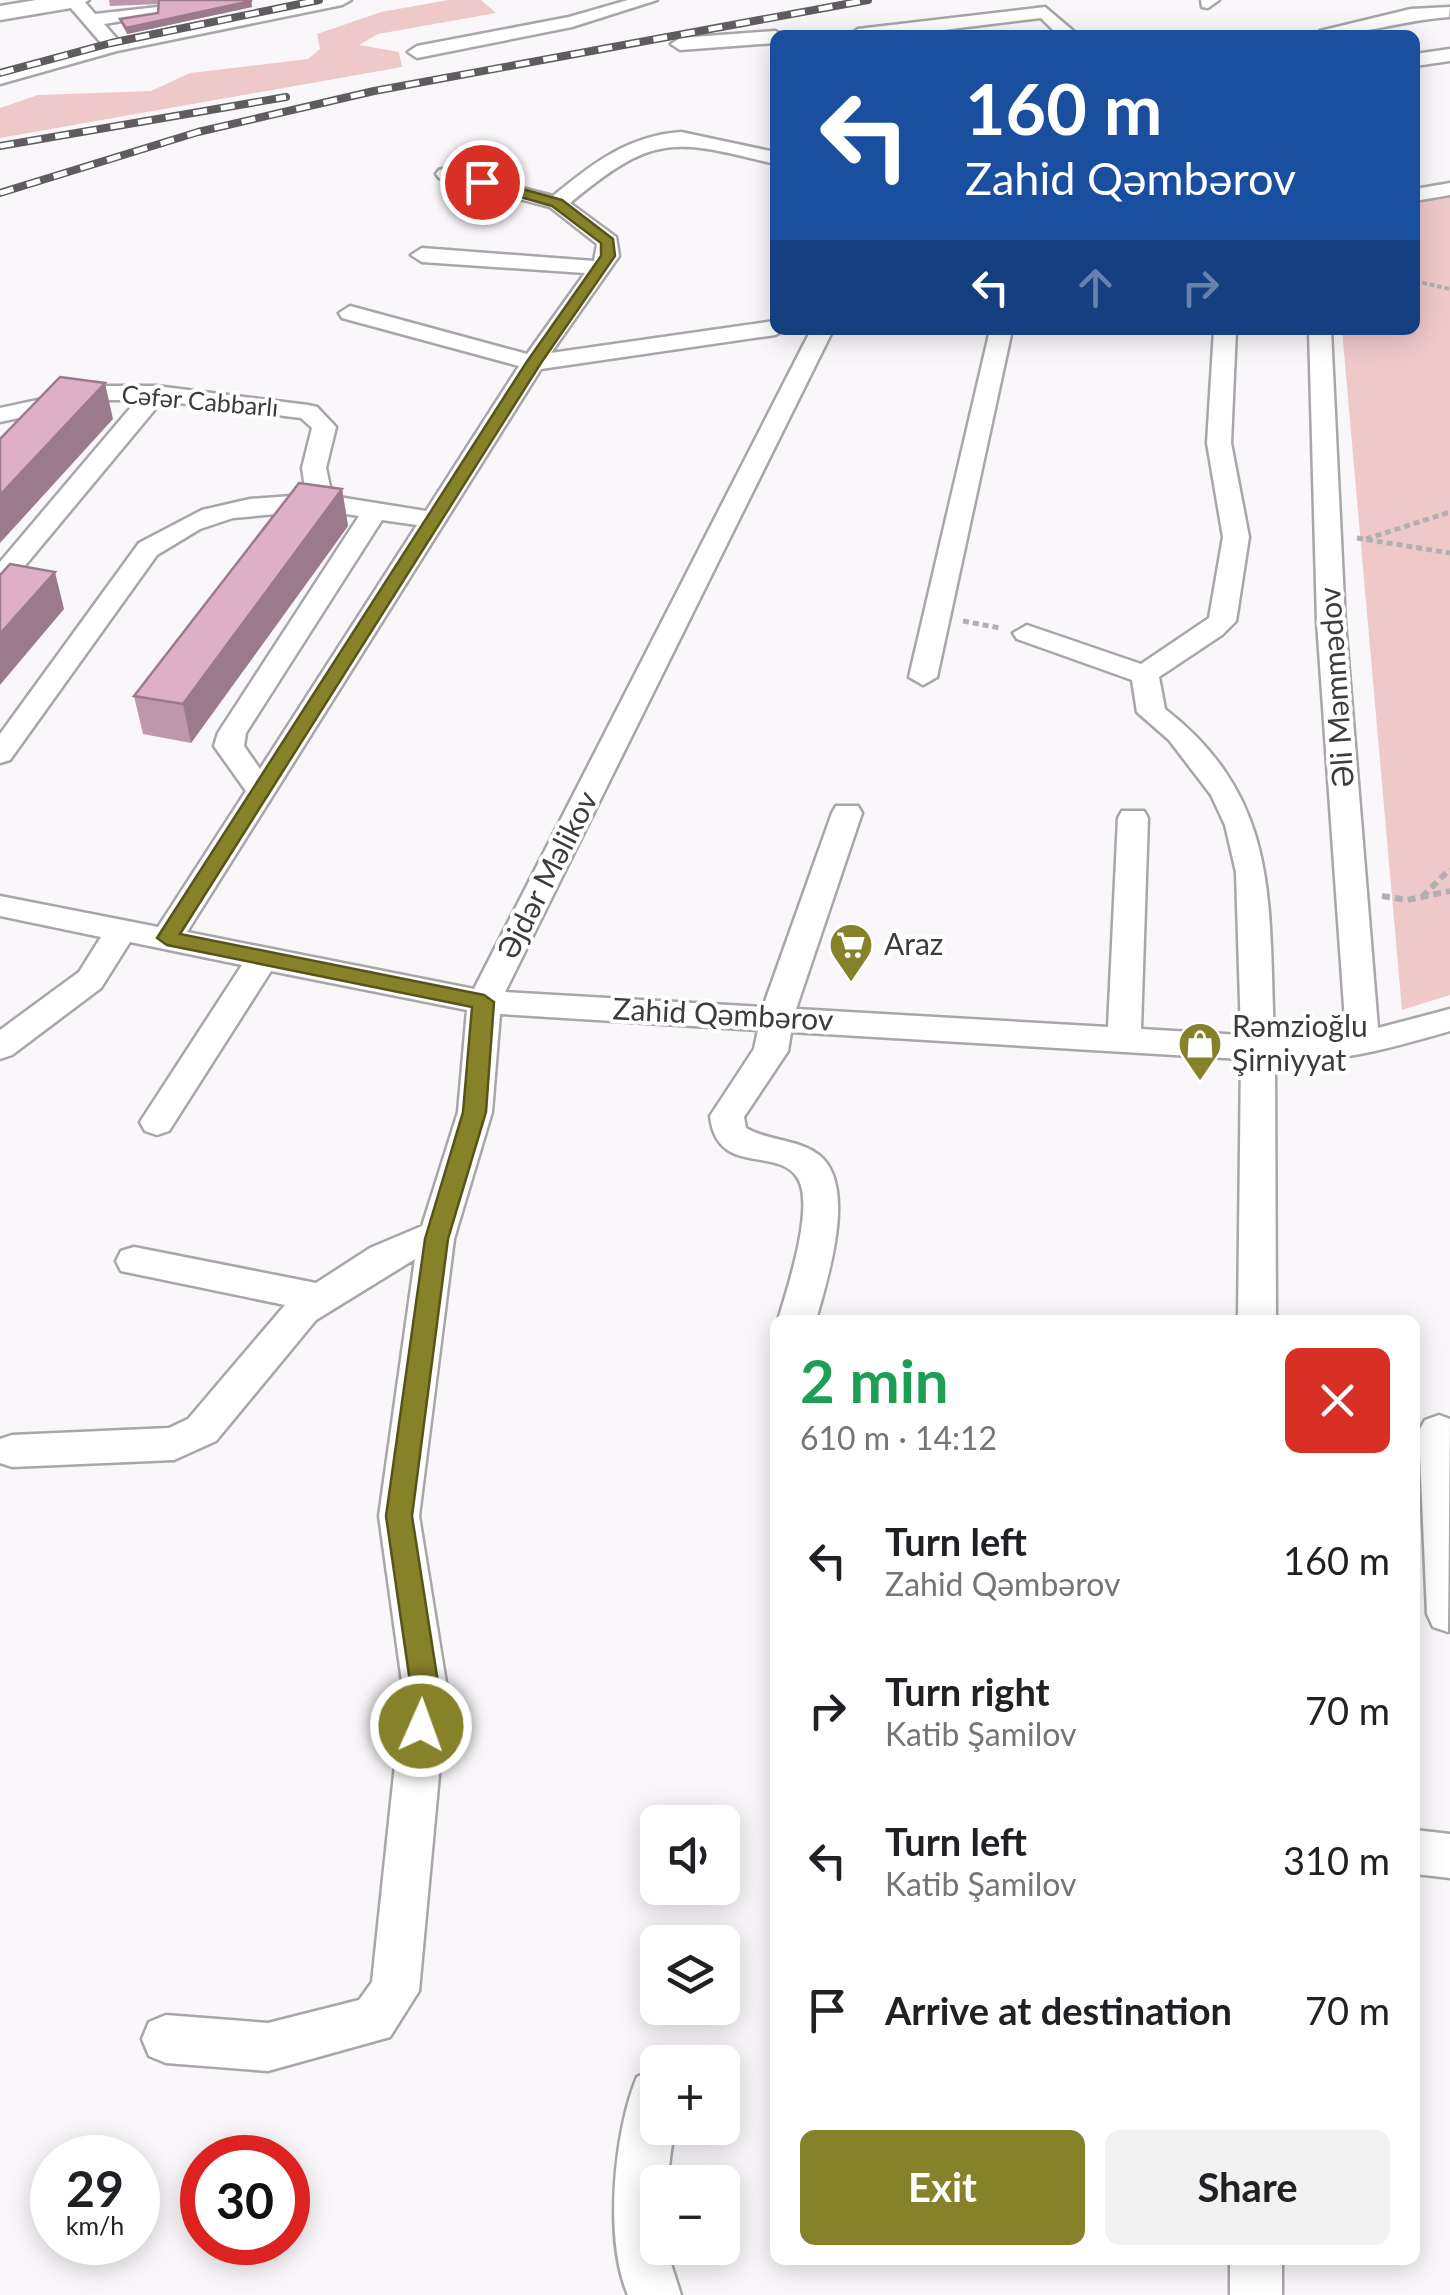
<!DOCTYPE html>
<meta charset="utf-8">
<style>
:root{--surface:#fff;--page:#f2f2f2;--text:#202124;--muted:#757577;--accent:#86822a}
body{margin:0;font-family:Lato,sans-serif;background:var(--page);color:var(--text);height:100vh;display:flex;flex-direction:column;font-size:38px;white-space:nowrap}
*{box-sizing:border-box;margin:0}
p{font-size:32px;color:var(--muted)}
.icon{flex:none;width:55px;height:55px;fill:none;stroke:currentColor;stroke-width:2;stroke-linecap:round;stroke-linejoin:round}
.map{position:relative;flex:1;overflow:hidden}
.drawer{position:absolute;left:770px;top:1315px;width:650px;height:950px;display:flex;flex-direction:column;background:var(--surface);border-radius:15px;box-shadow:0 5px 25px #0003}
.drawer>*{flex:none}
.banner{position:absolute;left:770px;top:30px;width:650px;height:305px;border-radius:15px;box-shadow:0 5px 25px #0003;background:#1a4fa0;color:#fff;overflow:hidden}
.buttons{position:absolute;left:640px;top:1805px;display:grid;gap:20px}
.buttons a{display:grid;place-items:center;width:100px;height:100px;border-radius:15px;background:var(--surface);box-shadow:0 5px 25px #0003;font-size:50px}
.speed{position:absolute;left:30px;top:2135px;display:flex;gap:20px;font-size:50px;font-weight:700;text-align:center}
.speed>*{display:grid;place-content:center;width:130px;height:130px;border-radius:50%;background:var(--surface);box-shadow:0 5px 25px #0003;line-height:1}
.speed small{font-size:25px;font-weight:400}
.speed .limit{border:15px solid #d22;background:#fff;color:#111}
.pin{position:absolute;display:grid;place-items:center;width:85px;height:85px;color:#fff;margin:-42px;border:5px solid #fff;border-radius:50%;box-shadow:0 2px 10px #0007}
.me{position:absolute;width:110px;margin:-55px;rotate:2deg;stroke-linejoin:round;filter:drop-shadow(0 0 8px #0008)}
.turn{display:flex;align-items:center;gap:35px;height:210px;padding:0 30px;font-size:45px}
.turn .icon{width:130px;height:130px;stroke-width:2.5}
.turn b{display:block;font-size:70px;line-height:85px}
.lanes{display:flex;align-items:center;height:95px;padding:0 30px;background:#0003;justify-content:center;gap:50px;direction:ltr}
.lanes .off{opacity:.35}
.round{display:grid;place-items:center;flex:none;width:105px;height:105px;border-radius:15px;background:var(--page)}
.headline{display:flex;align-items:center;justify-content:space-between;height:170px;padding:0 30px}
h1{font-size:60px;font-weight:700;line-height:75px;color:#1e9e55}
.action{display:flex;gap:20px;margin-top:auto;padding:20px 30px}
.action a{flex:1;height:115px;border-radius:15px;background:var(--accent);color:#fff;font-size:40px;font-weight:700;line-height:115px;text-align:center}
.action a+a{background:var(--page);color:var(--text)}
ul{padding:0;list-style:none}
li{display:flex;align-items:center;gap:30px;height:150px;padding:0 30px}
li div{flex:1}
li b{display:block;font-size:38px}
li em{font-style:normal}
.map>svg:first-child{display:block}
.green{fill:#efc9ca}
.lines{fill:none;stroke-linecap:round;stroke-linejoin:round}
.minor-casing{stroke:#a8a6a9;stroke-width:5}
.major-casing{stroke:#a8a6a9;stroke-width:5}
.path-far2{stroke:#b1afb1;stroke-width:4;stroke-dasharray:5 2.5;stroke-linecap:butt}
.path-far1{stroke:#b1afb1;stroke-width:5;stroke-dasharray:6 4;stroke-linecap:butt}
.path{stroke:#b1afb1;stroke-width:6;stroke-dasharray:8 5;stroke-linecap:butt}
.minor{fill:#fff;fill-rule:evenodd}
.major{fill:#fff;fill-rule:evenodd}
.rail-casing{stroke:#5e5c5e;stroke-width:8}
.rail{stroke:#fff;stroke-width:5;stroke-dasharray:14;stroke-linecap:butt}
.wall{fill:#be97ab}
.shaded-wall{fill:#9b7b8b}
.building{fill:#ddb0c7;stroke:#9b7b8b;stroke-width:2.5}
.route{fill:#86822a;stroke:#57541b;stroke-width:2.5}
.labels{text-anchor:middle;stroke-width:8;stroke-linejoin:round;paint-order:stroke}
.far-street-label{font-size:25px;fill:#3d3c3d;stroke:#fff}
.street-label{font-size:30px;fill:#3d3c3d;stroke:#fff}
.poi-label{font-size:30px;fill:#3d3c3d;stroke:#fff;text-anchor:start}
</style>
<div class="map">
<svg width="1450" height="2295" viewBox="0 0 1450 2295">
<rect width="100%" height="100%" fill="#faf7fb"/>
<!-- green -->
<path class="green" d="M 448,0 L 481,0 L 496,13 L 378,34 L 359,45 L 399,52 L 402,67 L 0,138 L 0,108 L 38,95 L 151,91 L 190,73 L 308,59 L 320,49 L 317,34 L 381,12 Z
M 1450,196 L 1450,995 L 1402,1010 L 1342,330 L 1415,330 L 1415,203 Z"/>
<g class="lines">
<defs>
<path id="minor" d="M 64,0 L 83,0 L 95,14 L 158,7 L 158,15 L 104,24 L 118,40 L 315,0 L 351,0 L 342,5 L 117,51 L 0,84 L 0,72 L 102,44 Z
M 628,0 L 657,0 L 572,27 L 417,58 L 408,52 L 417,46 L 569,17 Z
M 1201,0 L 1219,0 L 1208,8 L 1202,7 Z
M 1045,7 L 1078,35 L 1058,35 L 1041,18 L 903,35 L 849,35 L 858,29 Z
M 1450,7 L 1449,17 C 1404,20 1363,35 1318,35 L 1320,31 L 1411,9 Z
M 775,31 L 783,35 L 775,35 L 775,43 L 680,50 L 671,44 L 680,38 Z
M 1450,49 L 1450,61 L 1415,66 L 1415,54 Z
M 681,132 L 775,152 L 775,164 C 673,139 654,133 570,203 L 616,237 L 619,256 L 551,353 L 775,321 L 775,330 L 785,330 L 775,335 L 541,369 L 187,932 L 474,989 L 811,330 L 833,330 L 505,992 L 763,1007 L 832,813 L 836,806 L 858,806 L 862,813 L 796,1009 L 1108,1027 L 1118,818 L 1122,811 L 1144,811 L 1148,818 L 1141,1029 L 1241,1035 L 1236,872 L 1225,825 L 1211,795 L 1169,740 L 1137,712 L 1132,680 L 1017,639 L 1013,633 L 1027,625 L 1141,664 L 1209,618 L 1223,537 L 1207,443 L 1214,330 L 1236,330 L 1231,443 L 1249,537 L 1236,621 L 1222,635 L 1159,677 L 1165,709 C 1282,800 1268,904 1274,1037 L 1310,1039 L 1346,1035 L 1317,622 L 1309,330 L 1331,330 L 1345,622 L 1378,1028 L 1450,1009 L 1450,1031 C 1391,1048 1336,1064 1275,1061 L 1276,1320 L 1238,1320 L 1241,1059 L 791,1032 L 788,1051 L 744,1117 L 746,1128 C 768,1141 799,1139 819,1155 C 858,1186 827,1280 816,1320 L 778,1320 C 787,1290 816,1204 797,1177 C 776,1146 717,1177 710,1116 L 754,1049 L 758,1030 L 500,1014 L 492,1112 L 454,1239 L 419,1516 L 447,1689 L 419,1991 L 390,2037 L 268,2071 L 166,2063 L 149,2056 L 142,2039 L 149,2022 L 166,2015 L 268,2023 L 359,2000 L 372,1982 L 403,1689 L 379,1516 L 415,1259 L 316,1320 L 216,1441 L 174,1460 L 12,1467 L 0,1463 L 0,1439 L 12,1435 L 169,1428 L 188,1419 L 285,1305 L 121,1271 L 116,1261 L 121,1251 L 134,1247 L 316,1283 L 370,1248 L 422,1226 L 458,1112 L 467,1010 L 271,971 L 169,1131 L 157,1135 L 145,1131 L 140,1122 L 242,965 L 130,942 L 101,988 L 12,1055 L 0,1059 L 0,1030 L 79,972 L 101,937 L 0,916 L 0,896 L 158,927 L 246,791 L 214,746 L 218,733 L 359,516 L 320,510 L 233,518 L 200,529 L 157,555 L 10,760 L 0,763 L 0,734 L 139,543 L 202,510 L 250,499 L 306,495 L 302,468 L 312,428 L 301,418 L 162,401 L 9,585 L 0,587 L 0,562 L 137,400 L 103,400 L 0,422 L 0,408 L 103,386 L 156,386 L 308,405 L 317,407 L 336,427 L 326,468 L 332,496 L 426,511 L 519,366 L 342,318 L 339,313 L 350,306 L 527,354 L 585,273 L 422,262 L 411,255 L 422,248 L 594,261 L 597,244 L 550,207 L 439,178 L 436,174 L 439,170 L 446,168 L 553,196 C 593,163 628,136 681,132 ZM 382,520 L 417,525 L 260,769 L 244,746 L 246,733 Z
M 1450,183 L 1450,195 L 1415,201 L 1415,189 Z
M 990,330 L 1012,330 L 937,677 L 923,685 L 909,677 Z
M 1439,1415 L 1450,1419 L 1448,1632 L 1433,1627 L 1427,1614 L 1419,1431 L 1425,1420 Z
M 1415,1830 L 1450,1834 L 1450,1878 L 1415,1874 Z
M 654,2069 L 658,2071 L 658,2128 L 674,2128 L 667,2182 L 658,2182 L 658,2248 L 666,2248 L 681,2295 L 628,2295 C 604,2240 614,2132 637,2077 Z
M 1230,2260 L 1282,2260 L 1282,2295 L 1230,2295 Z"/>
<path id="major" d="M 36,0 L 89,0 L 77,7 L 0,20 L 0,6 Z"/>
</defs>
<!-- minor casing -->
<use href="#minor" class="minor-casing"/>
<!-- major casing -->
<use href="#major" class="major-casing"/>
<!-- path-far2 -->
<path class="path-far2" d="M 1415,281 L 1450,289"/>
<!-- path-far1 -->
<path class="path-far1" d="M 1357,538 L 1450,553
M 1366,539 L 1450,512
M 963,621 L 1000,628"/>
<!-- path -->
<path class="path" d="M 1382,896 L 1407,900 L 1450,891
M 1422,897 L 1450,869"/>
<!-- minor -->
<use href="#minor" class="minor"/>
<!-- major -->
<use href="#major" class="major"/>
<defs>
<path id="rail" d="M 0,73 L 111,43 L 319,0
M 0,146 L 286,97
M 0,193 L 198,132 L 374,91 L 868,0"/>
</defs>
<!-- rail casing -->
<use href="#rail" class="rail-casing"/>
<!-- rail -->
<use href="#rail" class="rail"/>
</g>
<!-- wall -->
<path class="wall" d="M 109,0 L 251,0 L 252,7 L 127,34 L 122,25 L 120,19 L 158,13 L 159,4 L 110,6 Z
M 342,489 L 348,526 L 191,743 L 143,734 L 134,696 Z"/>
<!-- shaded-wall -->
<path class="shaded-wall" d="M 251,1 L 252,7 L 127,34 L 126,28 Z
M 105,383 L 113,419 L 0,543 L 0,495 Z
M 342,489 L 348,526 L 191,743 L 183,704 Z
M 55,572 L 64,609 L 0,685 L 0,634 Z"/>
<!-- building -->
<path class="building" d="M 159,0 L 251,0 L 251,1 L 126,28 L 120,19 L 158,13 Z
M 60,377 L 105,383 L 0,495 L 0,439 Z
M 299,483 L 342,489 L 183,704 L 134,696 Z
M 10,564 L 55,572 L 0,634 L 0,575 Z"/>
<!-- route -->
<path class="route" d="M 482,178 L 562,200 L 613,239 L 615,256 L 541,363 L 180,934 L 484,995 L 494,1002 L 486,1112 L 448,1239 L 412,1516 L 439,1689 L 431,1736 L 421,1739 L 411,1736 L 407,1726 L 411,1689 L 386,1516 L 425,1239 L 463,1112 L 472,1007 L 167,945 L 157,938 L 526,363 L 601,256 L 601,243 L 552,206 L 478,185 L 476,182 Z"/>
<!-- icons -->
<defs>
<symbol id="supermarket-pin" viewBox="-11 -11 22 30"><path d="M0 17L-7.5 6A9.5 9.5 0 1 1 7.5 6Z" fill="#86822a" stroke="#fff"/><path d="M-6-5.5h2.5l.6 2H6L4.5 2H-2.5L-4.4-4H-6ZM-1.5 3.2a1.3 1.3 0 1 0 .1 0ZM3 3.2a1.3 1.3 0 1 0 .1 0Z" fill="#fff"/></symbol>
<symbol id="shop-pin" viewBox="-11 -11 22 30"><path d="M0 17L-7.5 6A9.5 9.5 0 1 1 7.5 6Z" fill="#86822a" stroke="#fff"/><path d="M-5-2.5h2.3a2.7 3.5 0 0 1 5.4 0H5L5.5 6h-11ZM-1.5-2.5h3a1.5 2.3 0 0 0-3 0Z" fill="#fff"/></symbol>
</defs>
<g fill-rule="evenodd">
<use href="#supermarket-pin" x="826" y="920" width="50" height="68"/>
<use href="#shop-pin" x="1175" y="1019" width="50" height="68"/>
</g>
<g class="labels">
<!-- far-street labels -->
<g class="far-street-label">
<text transform="translate(200 401) rotate(5)" y="9">Cəfər Cabbarlı</text>
</g>
<!-- street labels -->
<g class="street-label">
<text transform="translate(1337 687) rotate(-94)" y="10">Əli Məmmədov</text>
<text transform="translate(548 875) rotate(-63)" y="10">Əjdər Məlikov</text>
<text transform="translate(723 1015) rotate(3)" y="10">Zahid Qəmbərov</text>
</g>
<!-- poi labels -->
<g class="poi-label">
<text x="884" y="955">Araz</text>
<text x="1232" y="1037">Rəmzioğlu<tspan x="1232" dy="34">Şirniyyat</tspan></text>
</g>
</g>
</svg>
<div class="buttons">
<a><svg class="icon" aria-label="sound" viewBox="0 0 24 24"><path d="M4 9h4l5-4v14l-5-4H4zM17 9q2 3 0 6"/></svg></a>
<a><svg class="icon" aria-label="layers" viewBox="0 0 24 24"><path d="M12 4l9 5-9 5-9-5zM3 14l9 5 9-5"/></svg></a>
<a>+</a>
<a>−</a>
</div>
<div class="speed"><div>29<small>km/h</small></div><div class="limit">30</div></div>
<div class="pin" style="left:482px;top:182px;background:#d93025"><svg class="icon" aria-label="arrive" viewBox="0 0 24 24"><path d="M6 21V4h12l-3 4 3 4H6"/></svg></div>
<svg class="me" style="left:421px;top:1726px" viewBox="-20 -20 40 40"><circle r="17" fill="#86822a" stroke="#fff" stroke-width="3"/><path d="M0-11L8 9 0 5-8 9z" fill="#fff"/></svg>
<div class="banner">
<div class="turn"><svg class="icon" aria-label="left" viewBox="0 0 24 24"><path d="M17 20v-9H6M10 6l-5 5 5 5"/></svg><div><b>160 m</b>Zahid Qəmbərov</div></div>
<div class="lanes"><svg class="icon" aria-label="left" viewBox="0 0 24 24"><path d="M17 20v-9H6M10 6l-5 5 5 5"/></svg><svg class="icon off" aria-label="ahead" viewBox="0 0 24 24"><path d="M12 20V5M6 11l6-6 6 6"/></svg><svg class="icon off" aria-label="right" viewBox="0 0 24 24"><path d="M7 20v-9h11M14 6l5 5-5 5"/></svg></div>
</div>
<section class="drawer">
<div class="headline"><div><h1>2 min</h1><p>610 m · 14:12</p></div><a class="round" style="background:#d93025;color:#fff"><svg class="icon" aria-label="close" viewBox="0 0 24 24"><path d="M6 6l12 12M18 6L6 18"/></svg></a></div>
<ul>
<li><svg class="icon" aria-label="left" viewBox="0 0 24 24"><path d="M17 20v-9H6M10 6l-5 5 5 5"/></svg><div><b>Turn left</b><p>Zahid Qəmbərov</p></div><em>160 m</em></li>
<li><svg class="icon" aria-label="right" viewBox="0 0 24 24"><path d="M7 20v-9h11M14 6l5 5-5 5"/></svg><div><b>Turn right</b><p>Katib Şamilov</p></div><em>70 m</em></li>
<li><svg class="icon" aria-label="left" viewBox="0 0 24 24"><path d="M17 20v-9H6M10 6l-5 5 5 5"/></svg><div><b>Turn left</b><p>Katib Şamilov</p></div><em>310 m</em></li>
<li><svg class="icon" aria-label="arrive" viewBox="0 0 24 24"><path d="M6 21V4h12l-3 4 3 4H6"/></svg><div><b>Arrive at destination</b></div><em>70 m</em></li>
</ul>
<div class="action"><a>Exit</a><a>Share</a></div>
</section>
</div>
